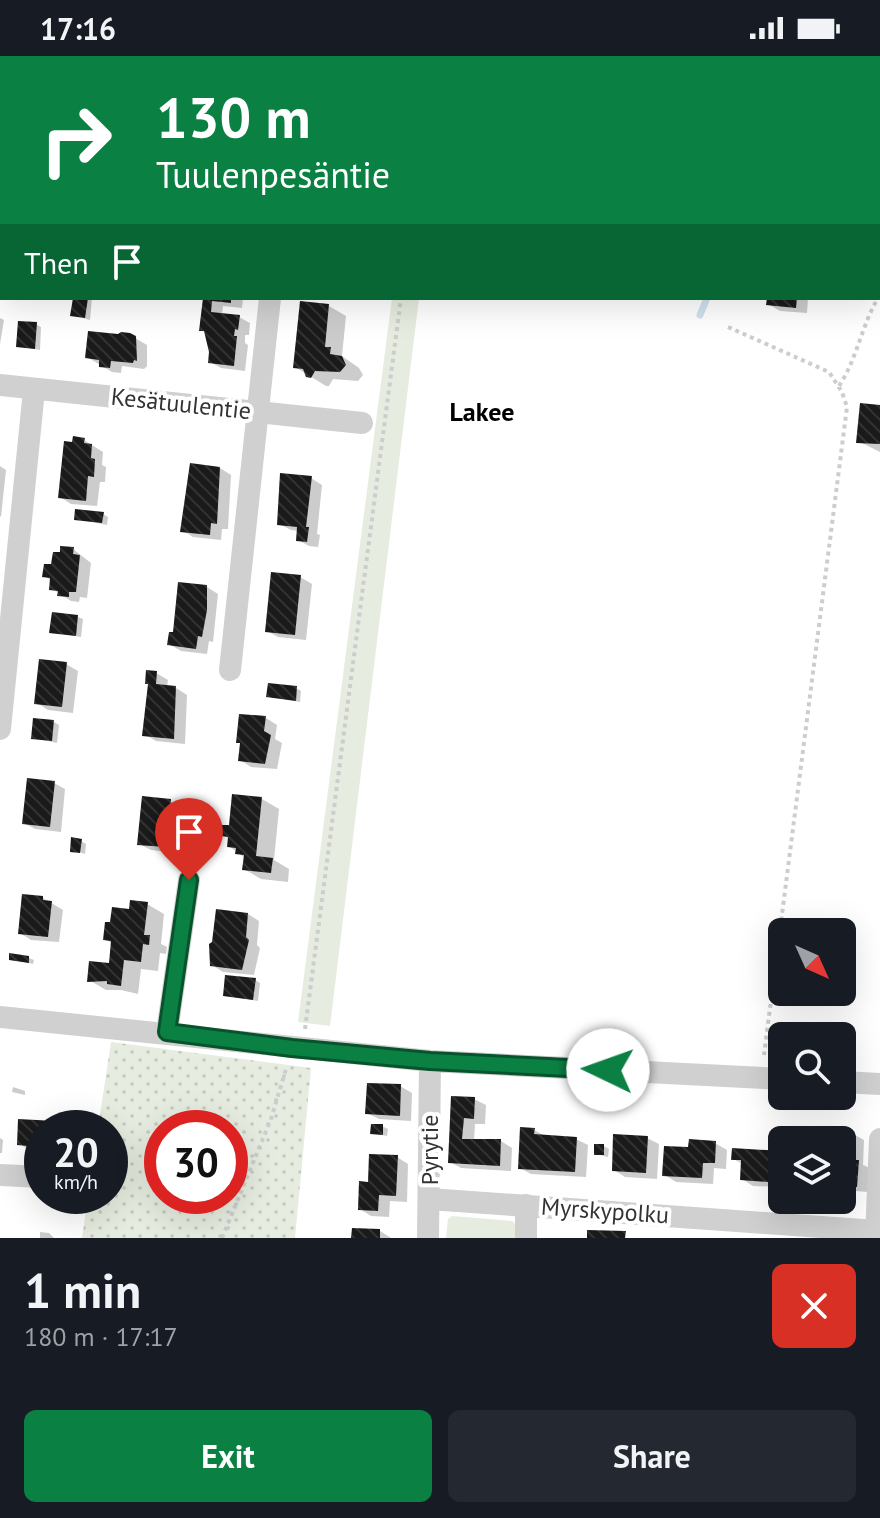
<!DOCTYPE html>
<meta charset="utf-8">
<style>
:root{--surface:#171b24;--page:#242831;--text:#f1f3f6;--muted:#9ea1a6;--accent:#0b8043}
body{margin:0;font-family:"PT Sans",sans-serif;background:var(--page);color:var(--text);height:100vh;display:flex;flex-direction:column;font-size:30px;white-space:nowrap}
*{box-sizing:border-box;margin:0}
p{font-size:26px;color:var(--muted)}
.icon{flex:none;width:44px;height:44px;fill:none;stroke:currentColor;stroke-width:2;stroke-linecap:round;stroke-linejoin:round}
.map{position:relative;height:1182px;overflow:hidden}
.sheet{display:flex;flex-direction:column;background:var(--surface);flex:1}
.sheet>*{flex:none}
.top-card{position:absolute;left:0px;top:0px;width:880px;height:244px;box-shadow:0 8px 32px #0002;background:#0b8043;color:#fff;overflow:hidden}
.needle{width:52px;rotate:135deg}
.tools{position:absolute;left:768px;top:862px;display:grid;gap:16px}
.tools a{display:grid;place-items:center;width:88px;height:88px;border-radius:12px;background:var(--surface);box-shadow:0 8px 32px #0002;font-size:40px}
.speed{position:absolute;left:24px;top:1054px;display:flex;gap:16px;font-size:40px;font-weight:700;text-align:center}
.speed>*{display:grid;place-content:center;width:104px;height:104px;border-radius:50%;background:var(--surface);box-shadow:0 8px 32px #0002;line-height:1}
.speed small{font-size:20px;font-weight:400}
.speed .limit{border:12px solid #d22;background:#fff;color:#111}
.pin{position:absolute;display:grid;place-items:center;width:68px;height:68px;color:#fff;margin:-82px -34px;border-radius:50% 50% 50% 0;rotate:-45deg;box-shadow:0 0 8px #0007}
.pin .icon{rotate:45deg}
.me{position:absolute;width:88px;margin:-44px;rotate:273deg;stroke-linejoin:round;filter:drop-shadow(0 0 6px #0008)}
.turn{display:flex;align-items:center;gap:28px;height:168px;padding:0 24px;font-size:36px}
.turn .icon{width:104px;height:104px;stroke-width:2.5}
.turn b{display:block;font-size:56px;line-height:68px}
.then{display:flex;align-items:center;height:76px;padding:0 24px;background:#0003;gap:16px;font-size:30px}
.round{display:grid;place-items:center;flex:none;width:84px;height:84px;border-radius:12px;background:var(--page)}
.overview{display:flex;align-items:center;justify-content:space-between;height:136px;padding:0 24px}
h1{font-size:48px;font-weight:700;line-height:60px}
.action{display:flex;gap:16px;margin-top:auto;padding:16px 24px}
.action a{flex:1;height:92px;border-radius:12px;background:var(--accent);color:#fff;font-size:32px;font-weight:700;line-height:92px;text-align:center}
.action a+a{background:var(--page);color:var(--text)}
.status{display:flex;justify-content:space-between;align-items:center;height:56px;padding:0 40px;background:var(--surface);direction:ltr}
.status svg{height:22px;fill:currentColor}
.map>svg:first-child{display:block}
.grass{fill:#e6ecdf}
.park{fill:url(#park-dots);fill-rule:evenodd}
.shadow{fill:#0003}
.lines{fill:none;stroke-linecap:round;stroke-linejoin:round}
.stream{stroke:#cfe2ee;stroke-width:7}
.building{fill:url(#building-back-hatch)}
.path{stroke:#cdcdcd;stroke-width:4;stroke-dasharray:4 4;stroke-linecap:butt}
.street{stroke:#d0d0d0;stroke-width:22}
.route-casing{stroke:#07532c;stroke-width:20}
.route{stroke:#0b8043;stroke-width:14}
.labels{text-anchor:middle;stroke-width:8;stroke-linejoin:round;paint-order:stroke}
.street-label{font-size:24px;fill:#333;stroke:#fff}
.neighbourhood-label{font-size:26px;font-weight:bold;fill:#000;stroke:#fff}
</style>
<div class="status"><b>17:16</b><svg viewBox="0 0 49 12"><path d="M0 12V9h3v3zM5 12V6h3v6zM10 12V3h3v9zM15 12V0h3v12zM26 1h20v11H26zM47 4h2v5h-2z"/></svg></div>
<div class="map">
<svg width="880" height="1182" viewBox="0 0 880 1182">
<defs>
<pattern id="park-dots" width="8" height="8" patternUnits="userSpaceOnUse" patternTransform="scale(2)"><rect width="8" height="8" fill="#e6ecdf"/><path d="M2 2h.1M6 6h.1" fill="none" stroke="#c6cbc0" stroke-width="1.8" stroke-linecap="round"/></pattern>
<pattern id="building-back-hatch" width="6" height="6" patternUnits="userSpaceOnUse" patternTransform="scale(2)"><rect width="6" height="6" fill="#1a1a1a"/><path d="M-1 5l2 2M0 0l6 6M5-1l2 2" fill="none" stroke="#333"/></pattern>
</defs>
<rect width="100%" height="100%" fill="#fff"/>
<!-- grass -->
<path class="grass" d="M 760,0 L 880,0 L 880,93 L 878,2 Z
M 392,242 L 419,242 L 330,970 L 298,966 Z
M 452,1160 L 512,1165 L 519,1172 L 518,1182 L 446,1182 L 448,1163 Z"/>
<!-- park -->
<path class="park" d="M 0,0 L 449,0 L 2,2 L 2,195 Z
M 111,986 L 311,1012 L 295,1182 L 82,1182 L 88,1140 L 110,1140 L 110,1072 L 98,1072 ZM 162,1072 L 230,1072 L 230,1140 L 162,1140 Z"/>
<!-- shadow -->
<path class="shadow" d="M 75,242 L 92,242 L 90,264 L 72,259 Z
M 205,242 L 243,242 L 242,252 L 223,250 L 222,259 L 239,261 L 250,267 L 249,279 L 245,279 L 245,287 L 248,289 L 245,315 L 221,312 L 210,306 L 211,296 L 206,277 L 201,274 Z
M 769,242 L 808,242 L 807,257 L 780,255 L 768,248 Z
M 329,250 L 346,260 L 342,300 L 359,312 L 363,319 L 358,325 L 333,323 L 329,330 L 326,330 L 295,311 Z
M 0,262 L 4,264 L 0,288 Z
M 36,268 L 41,271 L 40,294 L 18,290 Z
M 135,282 L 147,289 L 147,310 L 144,313 L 122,310 L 121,317 L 112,316 L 87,301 Z
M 880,351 L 880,396 L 858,385 Z
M 84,384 L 103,396 L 102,409 L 106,411 L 105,426 L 100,426 L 97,450 L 71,448 L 60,441 L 74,388 Z
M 0,410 L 6,414 L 1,461 L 0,460 Z
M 220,412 L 231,419 L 228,473 L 222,473 L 221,484 L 193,481 L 182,474 Z
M 311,422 L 322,429 L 317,478 L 320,479 L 318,491 L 309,490 L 298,484 L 299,475 L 291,474 L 279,468 Z
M 103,458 L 108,461 L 107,469 L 76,463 Z
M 73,493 L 91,507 L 87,542 L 80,541 L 79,546 L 71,545 L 51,532 L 51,524 L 44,520 L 62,499 Z
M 300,521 L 312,528 L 306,584 L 278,581 L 267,575 Z
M 207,531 L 218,538 L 213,586 L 209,585 L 207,598 L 181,595 L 169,588 Z
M 78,561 L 83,563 L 81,581 L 52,576 Z
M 66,608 L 78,615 L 73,657 L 48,654 L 37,647 Z
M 156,617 L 168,624 L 167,631 L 176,632 L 187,639 L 185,688 L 156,685 L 144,678 Z
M 296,632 L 301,635 L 300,646 L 268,640 Z
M 241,660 L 266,662 L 277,669 L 275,683 L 282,687 L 277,713 L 251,711 L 240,704 Z
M 54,666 L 59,669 L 57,687 L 33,682 Z
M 54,727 L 65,733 L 61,776 L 35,773 L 24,767 Z
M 234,740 L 262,743 L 279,753 L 274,804 L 289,813 L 288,826 L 261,823 L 244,813 L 245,802 L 229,790 L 230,783 L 223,779 L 231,771 Z
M 170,745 L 182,752 L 177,797 L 151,794 L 139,788 Z
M 81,785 L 86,788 L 85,798 L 72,794 Z
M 43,842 L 63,854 L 59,886 L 31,884 L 20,877 Z
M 147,848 L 164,858 L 161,888 L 167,891 L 166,898 L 160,897 L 158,915 L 141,913 L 138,938 L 121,934 L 106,934 L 89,924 L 111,909 L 113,888 L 105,883 L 131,855 Z
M 248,858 L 259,865 L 257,889 L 260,892 L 254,919 L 223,916 L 212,909 Z
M 29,902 L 34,904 L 33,908 L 11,903 Z
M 255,924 L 260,927 L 258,945 L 225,939 Z
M 400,1030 L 412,1037 L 411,1065 L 379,1063 L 367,1057 Z
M 13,1031 L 25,1035 L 25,1039 L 12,1036 Z
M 453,1042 L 474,1043 L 486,1049 L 485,1068 L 475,1068 L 474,1085 L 501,1085 L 512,1092 L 511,1115 L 461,1112 L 450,1106 Z
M 20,1065 L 54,1067 L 63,1072 L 42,1072 L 42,1100 L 19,1088 Z
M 382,1070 L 388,1073 L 387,1080 L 372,1077 Z
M 534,1074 L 547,1081 L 576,1083 L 588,1089 L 586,1121 L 531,1118 L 520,1112 Z
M 853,1078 L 864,1084 L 863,1109 L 870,1112 L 868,1136 L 842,1134 L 842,1084 Z
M 0,1082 L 3,1084 L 2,1097 L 0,1097 Z
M 647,1082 L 659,1088 L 657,1123 L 625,1121 L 614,1114 Z
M 715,1087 L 727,1094 L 726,1113 L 714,1112 L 713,1128 L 676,1126 L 665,1119 L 690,1094 Z
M 604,1090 L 609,1093 L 608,1101 L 596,1098 Z
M 782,1097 L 782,1131 L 753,1130 L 742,1123 L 743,1108 L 733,1103 Z
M 397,1101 L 408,1108 L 407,1146 L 390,1145 L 389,1161 L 371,1160 L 360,1153 L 370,1128 Z
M 380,1175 L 391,1182 L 353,1182 Z
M 40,1176 L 49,1177 L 54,1182 L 40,1182 Z"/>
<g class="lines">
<!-- stream -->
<path class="stream" d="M 779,0 L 782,2
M 878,68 L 880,69
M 700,259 L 707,242"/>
</g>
<!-- building -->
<path class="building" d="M 73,242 L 88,242 L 85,262 L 70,260 Z
M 203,242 L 231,242 L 231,247 L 212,245 L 211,256 L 240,259 L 238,274 L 235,273 L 234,280 L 237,280 L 234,310 L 208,307 L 209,296 L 204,275 L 199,275 Z
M 767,242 L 797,242 L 796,252 L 766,249 Z
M 300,245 L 329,248 L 325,291 L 331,291 L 330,298 L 342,300 L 346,309 L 340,316 L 315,315 L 311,322 L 306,321 L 303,313 L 293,312 Z
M 18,265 L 37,266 L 35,293 L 16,291 Z
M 88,275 L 118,278 L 121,276 L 130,277 L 136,280 L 137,305 L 134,304 L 133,307 L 111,305 L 110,312 L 99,311 L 99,304 L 85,302 Z
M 860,347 L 880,349 L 880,388 L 856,387 Z
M 73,380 L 85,382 L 84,387 L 92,388 L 91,402 L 95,403 L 94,421 L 88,420 L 86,445 L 58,442 L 64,385 L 72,386 Z
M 190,407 L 220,411 L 217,468 L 211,467 L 210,479 L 180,476 Z
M 280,417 L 312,420 L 306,471 L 309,471 L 307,486 L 296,485 L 297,471 L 277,469 Z
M 75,453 L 104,456 L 102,467 L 74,464 Z
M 60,490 L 74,491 L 73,498 L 80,499 L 76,536 L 69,536 L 69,541 L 57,540 L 58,535 L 49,534 L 50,522 L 42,521 L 44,508 L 51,508 L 53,496 L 60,496 Z
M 271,516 L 301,519 L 295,579 L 265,576 Z
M 178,526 L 207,529 L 207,554 L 202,581 L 198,580 L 196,593 L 167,589 L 169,576 L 173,576 Z
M 52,556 L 78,559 L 76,580 L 49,577 Z
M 39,603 L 67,606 L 62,651 L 34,648 Z
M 146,614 L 157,615 L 156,628 L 176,630 L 174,683 L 142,680 L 148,628 L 145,628 Z
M 268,627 L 297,630 L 296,645 L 266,641 Z
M 239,658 L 266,660 L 264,675 L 271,679 L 265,708 L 238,705 L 240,687 L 236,687 Z
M 33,662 L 54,664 L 52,685 L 31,683 Z
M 27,722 L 55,725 L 50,771 L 22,768 Z
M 232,738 L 262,741 L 256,800 L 273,802 L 271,817 L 242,814 L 244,799 L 235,798 L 236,792 L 227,791 L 228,781 L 221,780 L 222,769 L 229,769 Z
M 142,740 L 171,743 L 166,791 L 137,789 Z
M 71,781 L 82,783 L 80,797 L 70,796 Z
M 22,838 L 43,840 L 43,844 L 52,845 L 48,881 L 18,878 Z
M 130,844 L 148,846 L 144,879 L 150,879 L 149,889 L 143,888 L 141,906 L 124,904 L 121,930 L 107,928 L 107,925 L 87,926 L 89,905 L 109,907 L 111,885 L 103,884 L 105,866 L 110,866 L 112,851 L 129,853 Z
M 216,853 L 248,857 L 246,881 L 249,884 L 242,914 L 210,910 L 209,888 L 212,886 Z
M 9,897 L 29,900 L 29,907 L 9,904 Z
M 225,919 L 256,922 L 253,944 L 223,940 Z
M 367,1027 L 401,1028 L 400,1060 L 365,1058 Z
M 451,1040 L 475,1041 L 474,1063 L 464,1062 L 462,1083 L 501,1083 L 500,1110 L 448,1107 Z
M 18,1063 L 55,1065 L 55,1072 L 42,1072 L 41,1095 L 28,1095 L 28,1090 L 17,1089 Z
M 371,1068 L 383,1068 L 383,1079 L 370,1078 Z
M 520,1071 L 535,1072 L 534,1078 L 577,1081 L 575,1116 L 518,1113 Z
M 840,1075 L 854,1076 L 852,1104 L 859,1104 L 857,1131 L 842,1130 Z
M 613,1078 L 648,1080 L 646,1117 L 612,1115 Z
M 689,1083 L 716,1085 L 715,1107 L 703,1107 L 702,1122 L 662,1120 L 664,1090 L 688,1091 Z
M 594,1088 L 604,1088 L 604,1099 L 594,1099 Z
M 732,1092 L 782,1095 L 782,1127 L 740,1124 L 741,1104 L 731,1104 Z
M 369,1098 L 398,1099 L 396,1140 L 379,1139 L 378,1155 L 358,1154 L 359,1125 L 368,1126 Z
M 352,1172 L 380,1173 L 380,1182 L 351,1182 Z
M 587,1174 L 626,1175 L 625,1182 L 587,1182 Z"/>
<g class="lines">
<!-- path -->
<path class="path" d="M 224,2 L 231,0
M 432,2 L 432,0
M 728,271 L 829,316 L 842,336 L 847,351 L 764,999
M 839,330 C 857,303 861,271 878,242
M 305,973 L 401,242
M 222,1182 L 271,1063 L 286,1013"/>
<!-- street -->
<path class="street" d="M 0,329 L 362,367
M 230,614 L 270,242
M 0,673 L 34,334
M 0,961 L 430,1005 L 782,1023
M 167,976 L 189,824
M 842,1026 L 880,1028
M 0,1119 L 42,1121
M 429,1143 L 877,1175
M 428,1182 L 430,1005
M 526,1182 L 526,1149
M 876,1182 L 880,1083"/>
</g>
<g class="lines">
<defs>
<path id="route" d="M 189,824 L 167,976 L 292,992 L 430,1005 L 608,1014"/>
</defs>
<!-- route casing -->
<use href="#route" class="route-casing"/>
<!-- route -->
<use href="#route" class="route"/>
</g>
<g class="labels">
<!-- street labels -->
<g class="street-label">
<text transform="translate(181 348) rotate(6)" y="8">Kesätuulentie</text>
<text transform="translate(430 1094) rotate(-90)" y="8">Pyrytie</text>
<text transform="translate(605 1155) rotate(4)" y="8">Myrskypolku</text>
</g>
<!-- neighbourhood labels -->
<g class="neighbourhood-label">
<text x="482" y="365">Lakee</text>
</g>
</g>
</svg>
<div class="tools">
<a><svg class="needle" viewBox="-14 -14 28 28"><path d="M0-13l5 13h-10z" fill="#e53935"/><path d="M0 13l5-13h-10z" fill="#9ea1a6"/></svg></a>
<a><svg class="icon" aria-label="search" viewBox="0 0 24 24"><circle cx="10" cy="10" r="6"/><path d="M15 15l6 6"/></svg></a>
<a><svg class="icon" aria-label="layers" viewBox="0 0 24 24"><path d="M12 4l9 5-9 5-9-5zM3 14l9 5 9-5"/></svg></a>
</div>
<div class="speed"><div>20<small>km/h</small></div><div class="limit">30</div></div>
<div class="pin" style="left:189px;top:824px;background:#d93025"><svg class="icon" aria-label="arrive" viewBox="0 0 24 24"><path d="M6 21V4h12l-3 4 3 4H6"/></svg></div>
<svg class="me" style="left:608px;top:1014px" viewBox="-20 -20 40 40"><circle r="19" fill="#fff"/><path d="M0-13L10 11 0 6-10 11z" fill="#0b8043"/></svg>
<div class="top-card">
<div class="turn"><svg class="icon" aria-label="right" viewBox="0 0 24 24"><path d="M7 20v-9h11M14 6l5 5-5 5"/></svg><div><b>130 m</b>Tuulenpesäntie</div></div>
<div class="then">Then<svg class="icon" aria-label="arrive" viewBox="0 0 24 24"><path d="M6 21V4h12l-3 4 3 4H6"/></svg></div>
</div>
</div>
<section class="sheet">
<div class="overview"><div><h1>1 min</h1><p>180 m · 17:17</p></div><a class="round" style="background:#d93025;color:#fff"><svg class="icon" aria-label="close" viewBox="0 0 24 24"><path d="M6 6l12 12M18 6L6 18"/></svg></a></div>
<div class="action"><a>Exit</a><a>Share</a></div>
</section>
